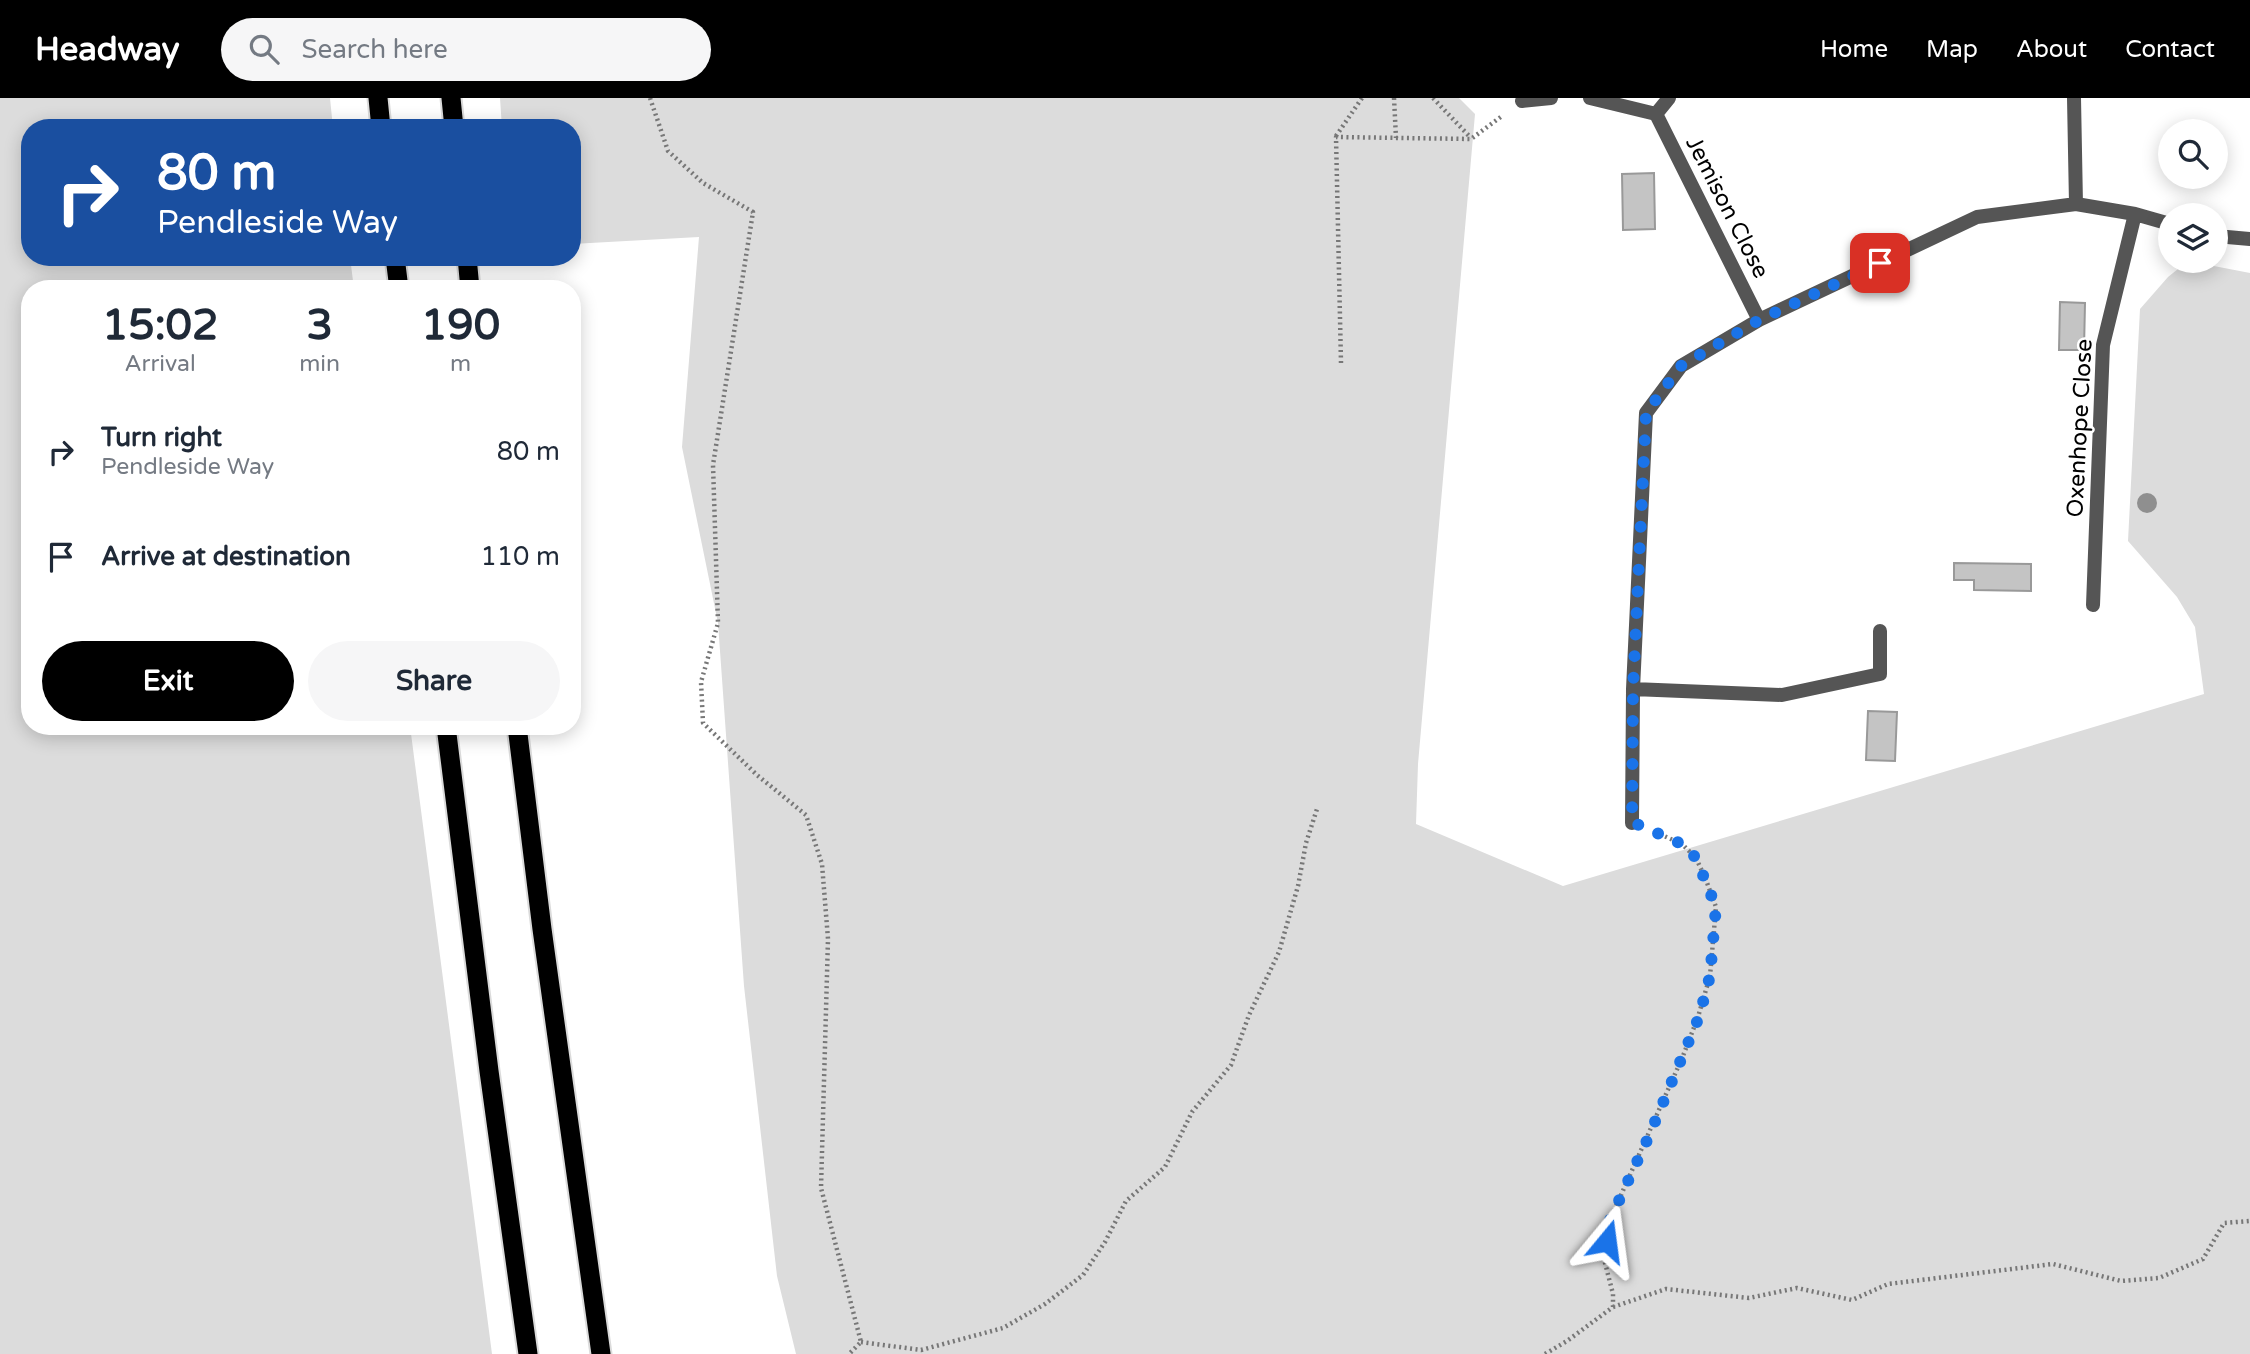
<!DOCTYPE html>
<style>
:root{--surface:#fff;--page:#f6f6f7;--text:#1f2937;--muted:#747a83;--accent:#000}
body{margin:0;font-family:"Varela Round",sans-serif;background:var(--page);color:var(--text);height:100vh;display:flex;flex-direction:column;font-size:26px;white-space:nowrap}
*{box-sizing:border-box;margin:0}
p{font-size:23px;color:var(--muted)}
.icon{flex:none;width:38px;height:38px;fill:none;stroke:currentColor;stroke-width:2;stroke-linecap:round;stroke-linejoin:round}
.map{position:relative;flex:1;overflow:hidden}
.panel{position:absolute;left:21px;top:182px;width:560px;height:455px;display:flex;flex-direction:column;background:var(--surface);border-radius:28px;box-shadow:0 4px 18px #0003}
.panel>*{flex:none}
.hud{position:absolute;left:21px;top:21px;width:560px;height:147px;border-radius:28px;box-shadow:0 4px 18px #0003;background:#1a4fa0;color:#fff;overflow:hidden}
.controls{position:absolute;left:2158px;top:21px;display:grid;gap:14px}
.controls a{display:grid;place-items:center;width:70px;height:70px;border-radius:50%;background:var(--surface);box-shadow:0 4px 18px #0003;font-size:35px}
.pin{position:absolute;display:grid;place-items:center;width:60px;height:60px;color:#fff;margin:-30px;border-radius:14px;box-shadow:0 4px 10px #0006}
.me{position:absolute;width:77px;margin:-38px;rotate:16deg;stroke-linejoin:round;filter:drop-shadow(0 0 5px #0008)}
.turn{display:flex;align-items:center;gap:24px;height:147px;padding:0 21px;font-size:32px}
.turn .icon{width:91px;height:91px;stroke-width:2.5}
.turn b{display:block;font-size:49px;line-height:60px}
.eta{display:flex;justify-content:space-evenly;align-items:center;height:119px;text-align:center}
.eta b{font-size:42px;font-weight:800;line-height:49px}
.cta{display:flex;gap:14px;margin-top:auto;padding:14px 21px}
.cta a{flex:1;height:80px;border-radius:42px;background:var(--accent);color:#fff;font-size:28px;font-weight:800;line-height:80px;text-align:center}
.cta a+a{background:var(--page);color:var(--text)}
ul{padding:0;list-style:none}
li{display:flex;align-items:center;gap:21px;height:105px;padding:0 21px}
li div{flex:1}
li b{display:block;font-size:26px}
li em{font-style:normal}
header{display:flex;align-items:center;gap:42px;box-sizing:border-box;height:98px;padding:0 35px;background:var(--accent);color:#fff}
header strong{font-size:33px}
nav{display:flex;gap:38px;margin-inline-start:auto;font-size:24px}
.search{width:490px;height:63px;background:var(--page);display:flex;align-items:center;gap:18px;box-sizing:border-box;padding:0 24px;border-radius:38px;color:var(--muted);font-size:26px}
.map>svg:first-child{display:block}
.green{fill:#dcdcdc}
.building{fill:#c4c4c4;stroke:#999;stroke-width:2}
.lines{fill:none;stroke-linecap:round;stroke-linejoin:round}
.trunk-casing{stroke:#dbdbdb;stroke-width:23}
.path{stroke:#777;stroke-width:4.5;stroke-dasharray:2 3.5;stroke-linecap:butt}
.minor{stroke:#555;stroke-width:14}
.trunk{stroke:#000;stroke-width:19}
.tree{fill:#8f8f8f}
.route{stroke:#1a73e8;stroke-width:12;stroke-dasharray:0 21.6}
.labels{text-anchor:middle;stroke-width:5;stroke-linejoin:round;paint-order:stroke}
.street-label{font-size:23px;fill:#000;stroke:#fff}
</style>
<header>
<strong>Headway</strong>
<div class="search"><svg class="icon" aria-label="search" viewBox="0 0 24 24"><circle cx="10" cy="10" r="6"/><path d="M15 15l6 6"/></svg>Search here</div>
<nav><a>Home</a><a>Map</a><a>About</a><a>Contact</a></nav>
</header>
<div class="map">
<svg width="2250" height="1256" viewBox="0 0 2250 1256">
<rect width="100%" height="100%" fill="#fff"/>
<!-- green -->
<path class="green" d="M 0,0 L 330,0 L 333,30 L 30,30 L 30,159 L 350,159 L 354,191 L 30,191 L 30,628 L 410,628 L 492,1256 L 0,1256 Z
M 500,0 L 1459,0 L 1475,16 L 1418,666 L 1416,726 L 1563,788 L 2204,596 L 2195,529 L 2177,499 L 2128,443 L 2140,211 L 2168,179 L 2188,163 L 2250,175 L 2250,1256 L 796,1256 L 777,1178 L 744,888 L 718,525 L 682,349 L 699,139 L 572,146 L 572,30 L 502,30 Z"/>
<!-- building -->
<path class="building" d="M 1654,75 L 1655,131 L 1623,132 L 1622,76 Z
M 2060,204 L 2085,205 L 2084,252 L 2059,252 Z
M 1954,465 L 2031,466 L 2031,493 L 1974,492 L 1974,482 L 1954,482 Z
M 1868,613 L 1897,614 L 1895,663 L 1866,662 Z"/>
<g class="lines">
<defs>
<path id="trunk" d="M 378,0 L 381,30
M 451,0 L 454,30
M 395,159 L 399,191
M 467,159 L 470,191
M 446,628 L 489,973 L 528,1256
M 517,628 L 542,831 L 601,1256"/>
</defs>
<!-- trunk casing -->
<use href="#trunk" class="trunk-casing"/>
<!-- path -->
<path class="path" d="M 650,0 L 668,53 L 703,85 L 753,114 L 713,367 L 718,525 L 701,584 L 703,625 L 757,677 L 806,717 L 822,766 L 828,841 L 821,1090 L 861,1244 L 849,1256
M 1394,0 L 1396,40
M 1433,0 L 1471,40
M 1336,38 L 1362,0
M 1341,265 L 1336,39 L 1471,41 L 1502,18
M 1613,1209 L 1666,1191 L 1749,1200 L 1797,1190 L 1852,1202 L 1888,1186 L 2053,1166 L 2121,1183 L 2159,1180 L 2203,1161 L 2224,1125 L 2250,1123
M 861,1244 L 921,1252 L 1003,1230 L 1045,1206 L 1083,1177 L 1105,1144 L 1126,1103 L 1165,1069 L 1192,1014 L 1231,967 L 1249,917 L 1279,854 L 1298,788 L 1306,745 L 1317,711
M 1545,1256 L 1567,1243 L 1613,1209 L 1613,1196 L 1604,1161 L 1609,1124 L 1683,958 L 1698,919 L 1710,878 L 1716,809 L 1706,782 L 1696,760 L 1682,746 L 1655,734"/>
<!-- minor -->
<path class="minor" d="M 1590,0 L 1656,16 L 1759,222
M 2074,0 L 2076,106
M 1522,3 L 1551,0
M 1656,16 L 1669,0
M 2216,138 L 2250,141
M 2093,507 L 2103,247 L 2135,116
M 1633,591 L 1782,597 L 1880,576 L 1880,533
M 1632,725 L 1633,591 L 1646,315 L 1681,268 L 1759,222 L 1977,119 L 2076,106 L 2135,116 L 2170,126"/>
<!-- trunk -->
<use href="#trunk" class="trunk"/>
</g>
<!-- trees -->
<circle class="tree" cx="2147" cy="405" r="10"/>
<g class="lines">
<!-- route -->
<path class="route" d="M 1607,1143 L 1609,1124 L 1649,1038 L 1699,919 L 1710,878 L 1716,809 L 1696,760 L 1682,746 L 1632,724 L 1633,591 L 1646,315 L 1681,268 L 1759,222 L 1880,165"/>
</g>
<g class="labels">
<!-- street labels -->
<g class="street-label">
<text transform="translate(1728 109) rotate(63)" y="8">Jemison Close</text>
<text transform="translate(2079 330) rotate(-87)" y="8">Oxenhope Close</text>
</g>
</g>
</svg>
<div class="controls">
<a><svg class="icon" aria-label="search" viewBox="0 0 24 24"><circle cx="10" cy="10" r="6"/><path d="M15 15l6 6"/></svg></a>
<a><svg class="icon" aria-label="layers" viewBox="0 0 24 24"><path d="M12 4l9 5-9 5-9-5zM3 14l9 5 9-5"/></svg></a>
</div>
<div class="pin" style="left:1880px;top:165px;background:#d93025"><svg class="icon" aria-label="arrive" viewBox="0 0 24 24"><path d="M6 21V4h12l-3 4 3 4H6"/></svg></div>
<svg class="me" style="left:1607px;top:1143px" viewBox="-20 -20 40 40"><path d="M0-17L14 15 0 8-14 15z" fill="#1a73e8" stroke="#fff" stroke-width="4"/></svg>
<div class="hud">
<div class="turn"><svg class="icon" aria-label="right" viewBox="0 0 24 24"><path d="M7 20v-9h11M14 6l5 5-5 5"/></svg><div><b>80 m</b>Pendleside Way</div></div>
</div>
<section class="panel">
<div class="eta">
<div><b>15:02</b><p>Arrival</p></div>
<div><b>3</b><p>min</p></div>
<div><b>190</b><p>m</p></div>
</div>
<ul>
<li><svg class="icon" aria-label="right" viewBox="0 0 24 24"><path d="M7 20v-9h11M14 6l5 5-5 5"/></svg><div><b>Turn right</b><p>Pendleside Way</p></div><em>80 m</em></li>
<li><svg class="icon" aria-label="arrive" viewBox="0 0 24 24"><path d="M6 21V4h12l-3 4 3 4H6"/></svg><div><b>Arrive at destination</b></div><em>110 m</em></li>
</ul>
<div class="cta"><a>Exit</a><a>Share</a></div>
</section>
</div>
